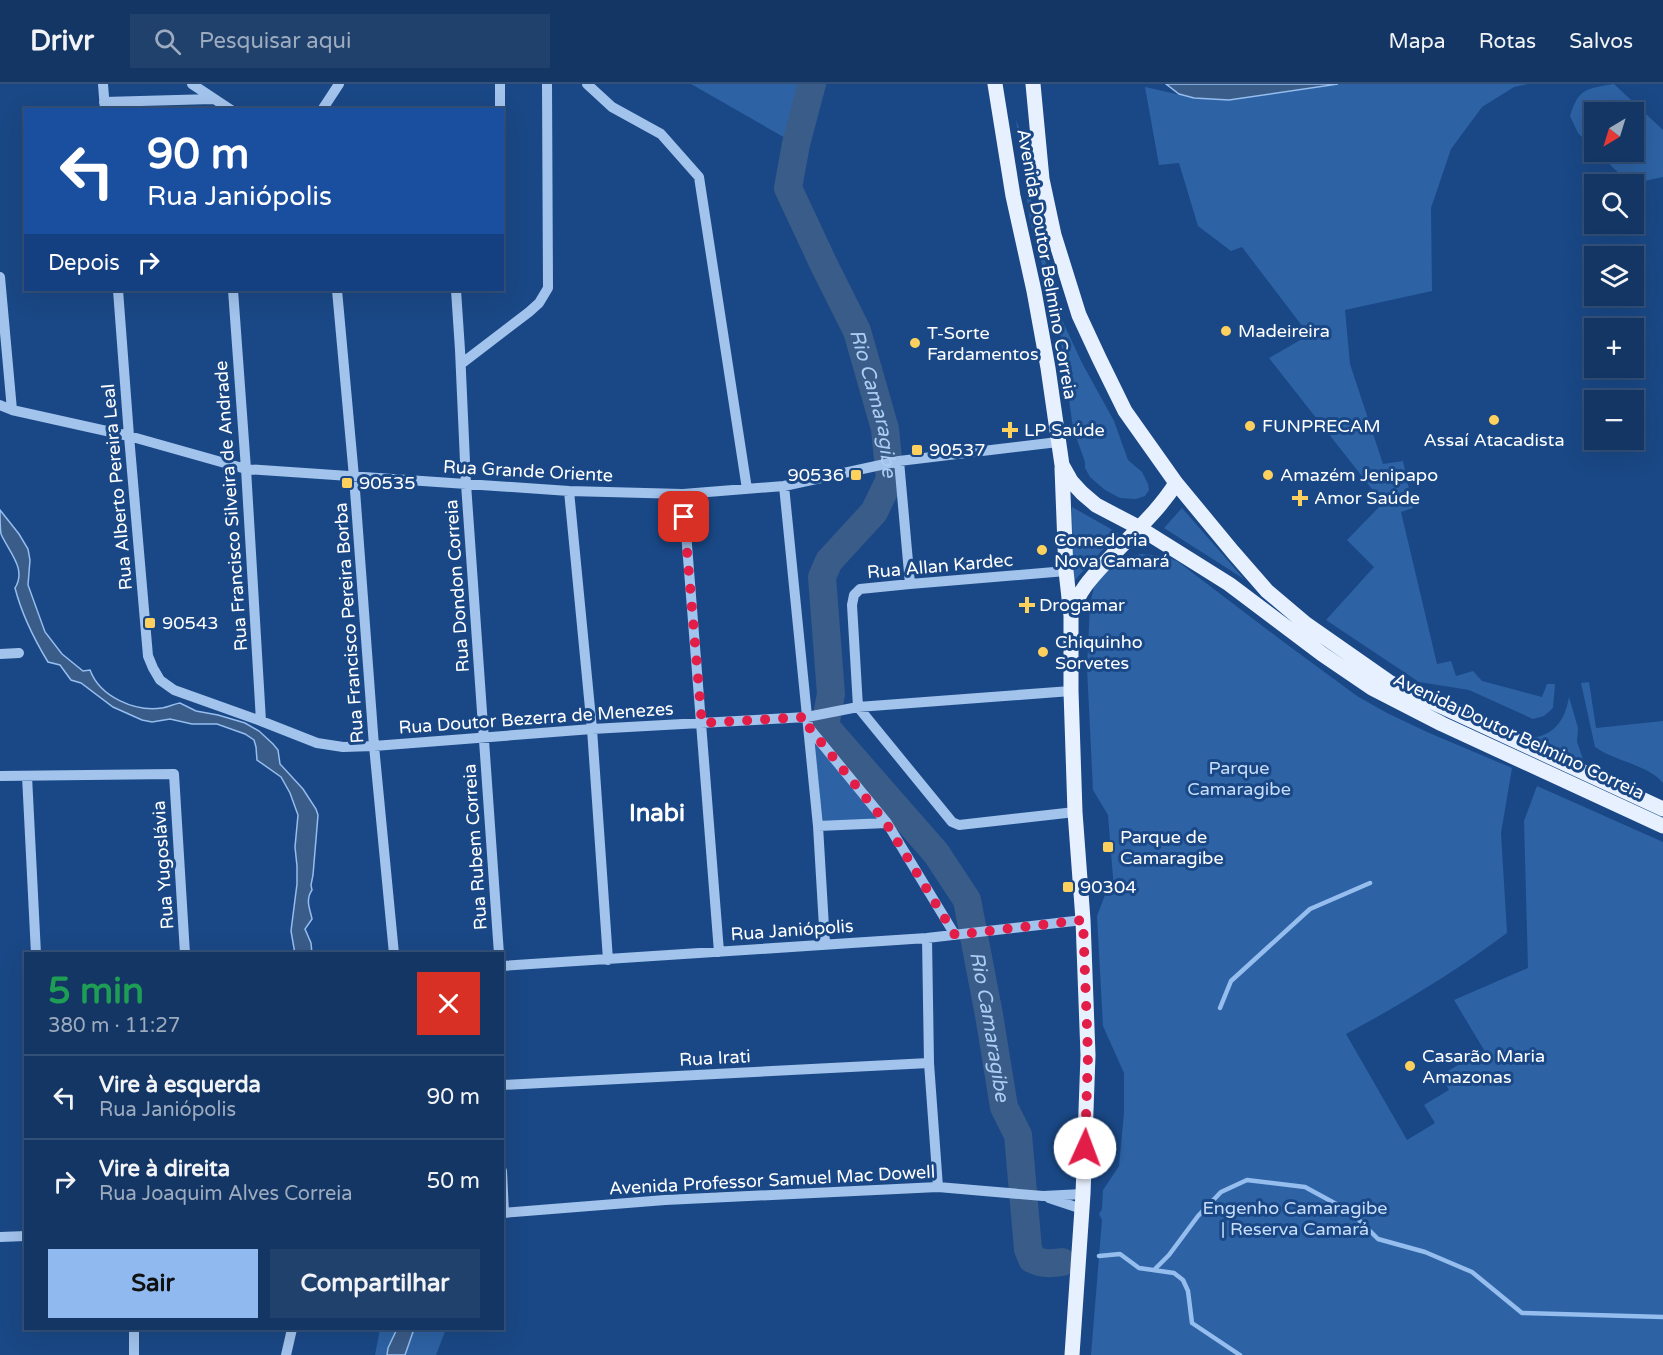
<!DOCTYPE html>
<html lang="pt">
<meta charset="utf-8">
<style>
:root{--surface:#143664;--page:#21416d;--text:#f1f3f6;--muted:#9dabbf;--line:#335078;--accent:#90b9f0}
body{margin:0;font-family:"Varela Round",sans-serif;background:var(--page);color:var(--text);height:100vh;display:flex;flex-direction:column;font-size:22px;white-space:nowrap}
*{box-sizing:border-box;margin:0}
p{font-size:20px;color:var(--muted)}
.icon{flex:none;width:33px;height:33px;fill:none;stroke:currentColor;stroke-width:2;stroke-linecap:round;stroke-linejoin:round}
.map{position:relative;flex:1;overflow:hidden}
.panel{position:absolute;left:24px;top:868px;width:480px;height:378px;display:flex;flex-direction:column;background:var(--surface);border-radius:0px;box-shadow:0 6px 24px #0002,0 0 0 2px var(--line)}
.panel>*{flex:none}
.guide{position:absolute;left:24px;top:24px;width:480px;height:183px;border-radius:0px;box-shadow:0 6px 24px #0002,0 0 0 2px var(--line);background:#1a4fa0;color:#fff;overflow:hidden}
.needle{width:39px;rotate:218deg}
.tools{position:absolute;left:1584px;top:18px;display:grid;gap:12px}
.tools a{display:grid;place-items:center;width:60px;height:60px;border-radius:0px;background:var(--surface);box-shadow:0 6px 24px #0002,0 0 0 2px var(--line);font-size:30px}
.pin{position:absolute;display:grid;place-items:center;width:51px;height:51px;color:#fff;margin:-26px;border-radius:12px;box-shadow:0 3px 9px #0006}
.me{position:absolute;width:66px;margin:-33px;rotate:2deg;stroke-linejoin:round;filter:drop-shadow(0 0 4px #0008)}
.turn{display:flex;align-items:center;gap:21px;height:126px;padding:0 24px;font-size:27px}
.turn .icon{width:78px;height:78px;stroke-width:2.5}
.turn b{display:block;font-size:42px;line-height:51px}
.then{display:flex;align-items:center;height:57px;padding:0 24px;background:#0003;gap:12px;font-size:22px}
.round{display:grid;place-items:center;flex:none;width:63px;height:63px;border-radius:0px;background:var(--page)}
.headline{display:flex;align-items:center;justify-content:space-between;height:102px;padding:0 24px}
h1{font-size:36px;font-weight:700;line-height:45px;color:#1e9e55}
.cta{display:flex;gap:12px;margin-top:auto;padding:12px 24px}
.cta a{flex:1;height:69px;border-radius:0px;background:var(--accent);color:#111;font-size:24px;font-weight:700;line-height:69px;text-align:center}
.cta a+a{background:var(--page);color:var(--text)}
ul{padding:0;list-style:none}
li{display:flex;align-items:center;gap:18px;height:84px;padding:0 24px;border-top:2px solid var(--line)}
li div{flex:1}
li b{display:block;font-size:22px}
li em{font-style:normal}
header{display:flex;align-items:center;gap:36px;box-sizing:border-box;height:84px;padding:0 30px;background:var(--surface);border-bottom:2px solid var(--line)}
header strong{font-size:28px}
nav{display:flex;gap:33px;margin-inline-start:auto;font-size:21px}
.search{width:420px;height:54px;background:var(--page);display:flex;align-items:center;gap:15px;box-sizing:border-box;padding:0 21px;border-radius:0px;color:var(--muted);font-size:22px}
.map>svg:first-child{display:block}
.green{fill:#2d62a4}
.water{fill:#3a5c89;stroke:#95bdee;stroke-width:1.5}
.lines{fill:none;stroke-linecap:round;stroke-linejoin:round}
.stream{stroke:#95bdee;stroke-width:4.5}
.river{stroke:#3a5c89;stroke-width:28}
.minor{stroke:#a2c3ec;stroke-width:10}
.major{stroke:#e7f0ff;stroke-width:15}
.route{stroke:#e11d48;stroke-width:10;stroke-dasharray:0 18}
.poi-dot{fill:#fed15e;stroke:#1a4886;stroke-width:2}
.labels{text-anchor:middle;stroke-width:6;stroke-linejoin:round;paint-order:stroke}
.street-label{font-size:18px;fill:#fff;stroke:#1a4886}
.poi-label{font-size:18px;fill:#fff;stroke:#1a4886;text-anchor:start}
.park-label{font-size:18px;fill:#c7ddf9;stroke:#1a4886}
.water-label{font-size:20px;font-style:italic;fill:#adcdf3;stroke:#1a4886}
.district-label{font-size:24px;font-weight:bold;fill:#fff;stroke:#1a4886}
</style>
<header>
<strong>Drivr</strong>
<div class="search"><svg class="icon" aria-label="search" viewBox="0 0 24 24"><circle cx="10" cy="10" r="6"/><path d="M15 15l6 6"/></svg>Pesquisar aqui</div>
<nav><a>Mapa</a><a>Rotas</a><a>Salvos</a></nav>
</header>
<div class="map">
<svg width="1663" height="1271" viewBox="0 0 1663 1271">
<rect width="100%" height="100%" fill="#1a4886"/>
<!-- green -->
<path class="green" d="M 691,0 L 812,0 L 796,60 L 787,55 Z
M 1338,0 L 1528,0 L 1514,3 L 1482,23 L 1451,65 L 1431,124 L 1432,207 L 1345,226 L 1350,280 L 1383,380 L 1403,377 L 1413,424 L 1401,428 L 1437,580 L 1451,577 L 1456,592 L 1473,587 L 1482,597 L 1542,613 L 1547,600 L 1555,600 L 1553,624 L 1544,632 L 1533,635 L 1469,606 L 1419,598 L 1326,536 L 1374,483 L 1347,456 L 1383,419 L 1269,274 L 1309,251 L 1242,163 L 1231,167 L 1198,142 L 1179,79 L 1159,81 L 1145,3 L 1194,14 L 1229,16 Z
M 1614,0 L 1663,46 L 1663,93 L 1630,100 L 1597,68 L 1634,68 L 1634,28 L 1594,28 L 1594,65 L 1578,49 L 1570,32 C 1579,3 1587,5 1614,0 Z
M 1016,36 L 1023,55 L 1034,137 L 1062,236 L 1082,279 L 1114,337 L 1128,376 L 1142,388 L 1148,400 L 1149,406 L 1145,412 L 1136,415 L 1120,414 L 1105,406 L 1090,393 L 1085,384 L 1085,378 L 1073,344 L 1058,237 L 1030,137 Z
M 1072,423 L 1118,449 L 1073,498 Z
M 1182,424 L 1244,495 L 1164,444 Z
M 1141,470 L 1164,472 L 1177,477 L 1285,559 L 1357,612 L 1387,629 L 1427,648 L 1512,684 L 1501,749 L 1507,849 C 1456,887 1402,920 1346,950 L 1407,1056 L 1435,1039 L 1424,1021 L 1449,1006 L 1441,991 L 1484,966 L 1454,916 L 1528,884 L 1524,737 L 1537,702 L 1663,758 L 1663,1271 L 1091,1271 L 1102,1136 L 1099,1130 L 1102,1125 L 1103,1106 L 1119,1082 L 1124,1029 L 1124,989 L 1103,942 L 1097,832 L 1107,806 L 1114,806 L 1108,731 L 1093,706 L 1087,584 L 1090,520 L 1095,499 L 1115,480 L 1128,473 Z
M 1589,598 L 1596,644 L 1663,637 L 1663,699 C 1649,681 1614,677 1595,663 L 1581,599 Z
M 1569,613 L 1578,644 L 1577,658 L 1584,678 L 1533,654 C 1556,650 1565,635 1569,613 Z
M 808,642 L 887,739 L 818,742 Z
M 380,1245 L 397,1245 L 388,1264 L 387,1271 L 375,1271 Z
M 414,1245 L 446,1245 L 436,1271 L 405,1271 Z"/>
<!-- water -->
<path class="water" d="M 1166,0 L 1338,0 L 1229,16 L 1194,14 L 1179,10 Z
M 0,426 L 19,450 L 28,465 L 30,476 L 28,501 L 45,548 L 62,570 L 83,587 L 90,586 C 100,613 135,628 162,624 C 168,623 174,620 180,619 L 196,627 L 218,631 L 245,639 L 259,647 L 273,660 L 278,666 L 280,680 L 303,705 L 316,725 L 318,731 L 313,791 L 311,801 L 312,806 C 305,816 310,825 312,835 L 305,845 L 311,859 L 312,870 L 295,870 L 291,847 L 297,800 L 297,782 L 295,763 L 298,731 L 290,709 L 281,693 L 257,676 L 256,663 L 254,656 L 245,650 L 217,640 L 192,640 L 170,635 L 152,638 L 142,636 L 113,623 L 81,599 L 71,596 L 60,581 L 48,578 C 34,555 22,531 15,504 C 27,485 9,468 1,450 C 0,443 0,433 0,426 Z
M 397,1245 L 414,1245 L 405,1271 L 387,1271 L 388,1264 Z"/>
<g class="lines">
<!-- stream -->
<path class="stream" d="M 1220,924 L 1231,897 L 1310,825 L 1370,799
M 1099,1172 L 1120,1170 L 1139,1184 L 1174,1189 L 1183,1196 L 1188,1207 L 1192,1239 L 1240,1271
M 1154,1186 L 1169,1171 L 1198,1132 L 1221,1108 L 1247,1096 L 1305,1103 L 1351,1128 L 1378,1155 L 1425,1168 L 1472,1188 L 1522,1229 L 1663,1233"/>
<!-- river -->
<path class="river" id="s1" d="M 812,0 L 796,60 L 788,104 L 824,181 L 857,247 L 885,345 L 890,395 L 874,428 L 829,477 L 822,493 L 831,610 L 825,642 L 936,769 L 967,816 L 989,931 L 1004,1023 L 1018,1051 L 1028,1165 L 1032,1175 C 1043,1180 1050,1180 1062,1178"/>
<!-- minor -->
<path class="minor" d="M 103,0 L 105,26
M 192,0 L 231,26
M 500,0 L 500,26
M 587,0 L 612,23 L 661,50 L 699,93 L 747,405
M 104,18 L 213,15
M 322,26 L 339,0
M 0,193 L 12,326
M 118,206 L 129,352 L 148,572 L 153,584 L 160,596 L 174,606 L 261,637 L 317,659 L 343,663 L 374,662 L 592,645 L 807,633 L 858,623 L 1071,607
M 233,206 L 246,385 L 261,637
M 337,206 L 354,393 L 374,662 L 394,870
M 456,206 L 460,266 L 466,400 L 499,870
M 461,280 L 529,228 L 539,219 L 548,204 L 547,0
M 0,321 L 12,326 L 129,352 L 246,385 L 569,407 L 683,410 L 784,402 L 899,377 L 1058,358
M 899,377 L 910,500
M 784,402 L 818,742 L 825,860
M 569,407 L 592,645 L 608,876
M 683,410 L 719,868
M 1066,487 L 910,500 L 860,505 L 854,511 L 852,521 L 858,623 L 952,738 L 959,741 L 1075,728
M 0,570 L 19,569
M 809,644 L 887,739 L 955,851
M 0,692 L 174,690 L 185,870
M 27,692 L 36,870
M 818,742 L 887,739
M 927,854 L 929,979 L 938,1103
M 502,882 L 927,854 L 1083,836
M 502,1001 L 929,979
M 502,1087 L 504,1129
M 1049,1114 L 1082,1125
M 502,1129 L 665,1116 L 938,1103 L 1043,1112 L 1083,1110
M 0,1153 L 26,1152
M 134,1245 L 134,1271
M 286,1271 L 292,1245"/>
<!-- major -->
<path class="major" d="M 995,0 L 1013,112 L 1034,207 L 1048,284 L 1062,381 L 1071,397 L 1082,409 L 1096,421 L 1138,443 L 1229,500 L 1322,570 L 1372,604 L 1442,640 L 1663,742
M 1033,0 L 1042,95 L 1054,151 L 1079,231 L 1099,274 L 1125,327 L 1176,399 L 1233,468 L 1267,507 L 1306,540 L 1389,598 L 1663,725
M 1062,384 L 1066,487 L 1071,532 L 1071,607 L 1075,728 L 1083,836 L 1088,971 L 1083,1110 L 1072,1271
M 1072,529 C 1078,507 1093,492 1108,476 C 1131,451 1158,428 1176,399"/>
</g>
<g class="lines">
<!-- route -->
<path class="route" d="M 684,433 L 702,639 L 807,633 L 808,642 L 886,739 L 955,851 L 1083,836 L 1088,971 L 1085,1064"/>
</g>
<!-- markers -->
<g class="poi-dot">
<circle cx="1226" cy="247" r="6"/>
<circle cx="915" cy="259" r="6"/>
<circle cx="1494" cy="336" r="6"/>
<circle cx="1250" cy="342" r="6"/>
<path d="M1007 337h6v6h6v6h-6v6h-6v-6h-6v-6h6z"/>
<rect x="911" y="360" width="12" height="12" rx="3"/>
<rect x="850" y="385" width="12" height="12" rx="3"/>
<circle cx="1268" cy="391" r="6"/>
<rect x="341" y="393" width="12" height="12" rx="3"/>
<path d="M1297 405h6v6h6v6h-6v6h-6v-6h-6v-6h6z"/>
<circle cx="1042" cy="466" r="6"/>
<path d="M1024 512h6v6h6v6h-6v6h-6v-6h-6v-6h6z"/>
<rect x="144" y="533" width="12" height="12" rx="3"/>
<circle cx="1043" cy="568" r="6"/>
<rect x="1102" y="757" width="12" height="12" rx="3"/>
<rect x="1062" y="797" width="12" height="12" rx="3"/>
<circle cx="1410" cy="982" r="6"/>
</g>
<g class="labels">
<!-- street labels -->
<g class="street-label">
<text transform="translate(1047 180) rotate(80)" y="6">Avenida Doutor Belmino Correia</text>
<text transform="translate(528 387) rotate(3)" y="6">Rua Grande Oriente</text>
<text transform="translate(117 403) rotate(-95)" y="6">Rua Alberto Pereira Leal</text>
<text transform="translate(231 422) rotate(-94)" y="6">Rua Francisco Silveira de Andrade</text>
<text transform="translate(940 482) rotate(-5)" y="6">Rua Allan Kardec</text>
<text transform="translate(457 502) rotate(-94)" y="6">Rua Dondon Correia</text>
<text transform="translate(349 539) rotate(-94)" y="6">Rua Francisco Pereira Borba</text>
<text transform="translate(536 634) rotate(-4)" y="6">Rua Doutor Bezerra de Menezes</text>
<text transform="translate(1519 652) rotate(25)" y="6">Avenida Doutor Belmino Correia</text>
<text transform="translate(475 763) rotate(-94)" y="6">Rua Rubem Correia</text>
<text transform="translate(163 781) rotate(-94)" y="6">Rua Yugoslávia</text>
<text transform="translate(792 846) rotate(-4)" y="6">Rua Janiópolis</text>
<text transform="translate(715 974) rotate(-3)" y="6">Rua Irati</text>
<text transform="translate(772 1096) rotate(-3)" y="6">Avenida Professor Samuel Mac Dowell</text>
</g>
<!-- poi labels -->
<g class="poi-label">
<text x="1238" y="253">Madeireira</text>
<text x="927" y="255">T-Sorte<tspan x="927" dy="21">Fardamentos</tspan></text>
<text x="1262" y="348">FUNPRECAM</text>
<text x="1024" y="352">LP Saúde</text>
<text x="1494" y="362" text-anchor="middle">Assaí Atacadista</text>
<text x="929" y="372">90537</text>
<text x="844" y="397" text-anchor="end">90536</text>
<text x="1280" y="397">Amazém Jenipapo</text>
<text x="359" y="405">90535</text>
<text x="1314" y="420">Amor Saúde</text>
<text x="1054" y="462">Comedoria<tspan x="1054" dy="21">Nova Camará</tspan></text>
<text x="1039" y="527">Drogamar</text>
<text x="162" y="545">90543</text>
<text x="1055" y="564">Chiquinho<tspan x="1055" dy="21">Sorvetes</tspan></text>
<text x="1120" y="759">Parque de<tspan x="1120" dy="21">Camaragibe</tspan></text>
<text x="1080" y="809">90304</text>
<text x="1422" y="978">Casarão Maria<tspan x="1422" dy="21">Amazonas</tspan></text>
</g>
<!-- park labels -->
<g class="park-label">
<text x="1239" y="690">Parque<tspan x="1239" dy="21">Camaragibe</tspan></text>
<text x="1295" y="1130">Engenho Camaragibe<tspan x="1295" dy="21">| Reserva Camará</tspan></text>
</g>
<!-- water labels -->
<g class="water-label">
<text dy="7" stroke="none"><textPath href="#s1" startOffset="340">Rio Camaragibe</textPath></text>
<text dy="7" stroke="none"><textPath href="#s1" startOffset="1042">Rio Camaragibe</textPath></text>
</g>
<!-- district labels -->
<g class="district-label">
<text x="657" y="737">Inabi</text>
</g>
</g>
</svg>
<div class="tools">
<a><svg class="needle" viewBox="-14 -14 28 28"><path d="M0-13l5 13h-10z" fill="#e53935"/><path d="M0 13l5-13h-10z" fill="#9dabbf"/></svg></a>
<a><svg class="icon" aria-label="search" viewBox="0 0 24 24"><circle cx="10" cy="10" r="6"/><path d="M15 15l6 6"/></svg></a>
<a><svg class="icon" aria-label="layers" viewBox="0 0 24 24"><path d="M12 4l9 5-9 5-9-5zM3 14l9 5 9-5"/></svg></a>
<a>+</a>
<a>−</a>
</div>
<div class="pin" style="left:684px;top:433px;background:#d93025"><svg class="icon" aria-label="arrive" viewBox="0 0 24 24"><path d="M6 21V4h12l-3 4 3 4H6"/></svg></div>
<svg class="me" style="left:1085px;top:1064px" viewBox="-20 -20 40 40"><circle r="19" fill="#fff"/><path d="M0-13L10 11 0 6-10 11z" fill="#e11d48"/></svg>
<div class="guide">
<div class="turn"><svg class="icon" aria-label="left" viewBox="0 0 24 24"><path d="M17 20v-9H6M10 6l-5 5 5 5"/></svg><div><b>90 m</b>Rua Janiópolis</div></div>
<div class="then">Depois<svg class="icon" aria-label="right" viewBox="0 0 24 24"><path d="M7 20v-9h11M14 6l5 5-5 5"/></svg></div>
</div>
<section class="panel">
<div class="headline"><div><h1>5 min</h1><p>380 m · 11:27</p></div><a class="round" style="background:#d93025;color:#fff"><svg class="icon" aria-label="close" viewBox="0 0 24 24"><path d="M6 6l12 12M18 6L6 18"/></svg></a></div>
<ul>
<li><svg class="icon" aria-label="left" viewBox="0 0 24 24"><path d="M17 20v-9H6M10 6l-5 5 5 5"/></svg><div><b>Vire à esquerda</b><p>Rua Janiópolis</p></div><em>90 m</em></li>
<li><svg class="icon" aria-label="right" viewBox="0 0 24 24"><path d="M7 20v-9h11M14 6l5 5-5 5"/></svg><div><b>Vire à direita</b><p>Rua Joaquim Alves Correia</p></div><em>50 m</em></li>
</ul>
<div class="cta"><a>Sair</a><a>Compartilhar</a></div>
</section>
</div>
